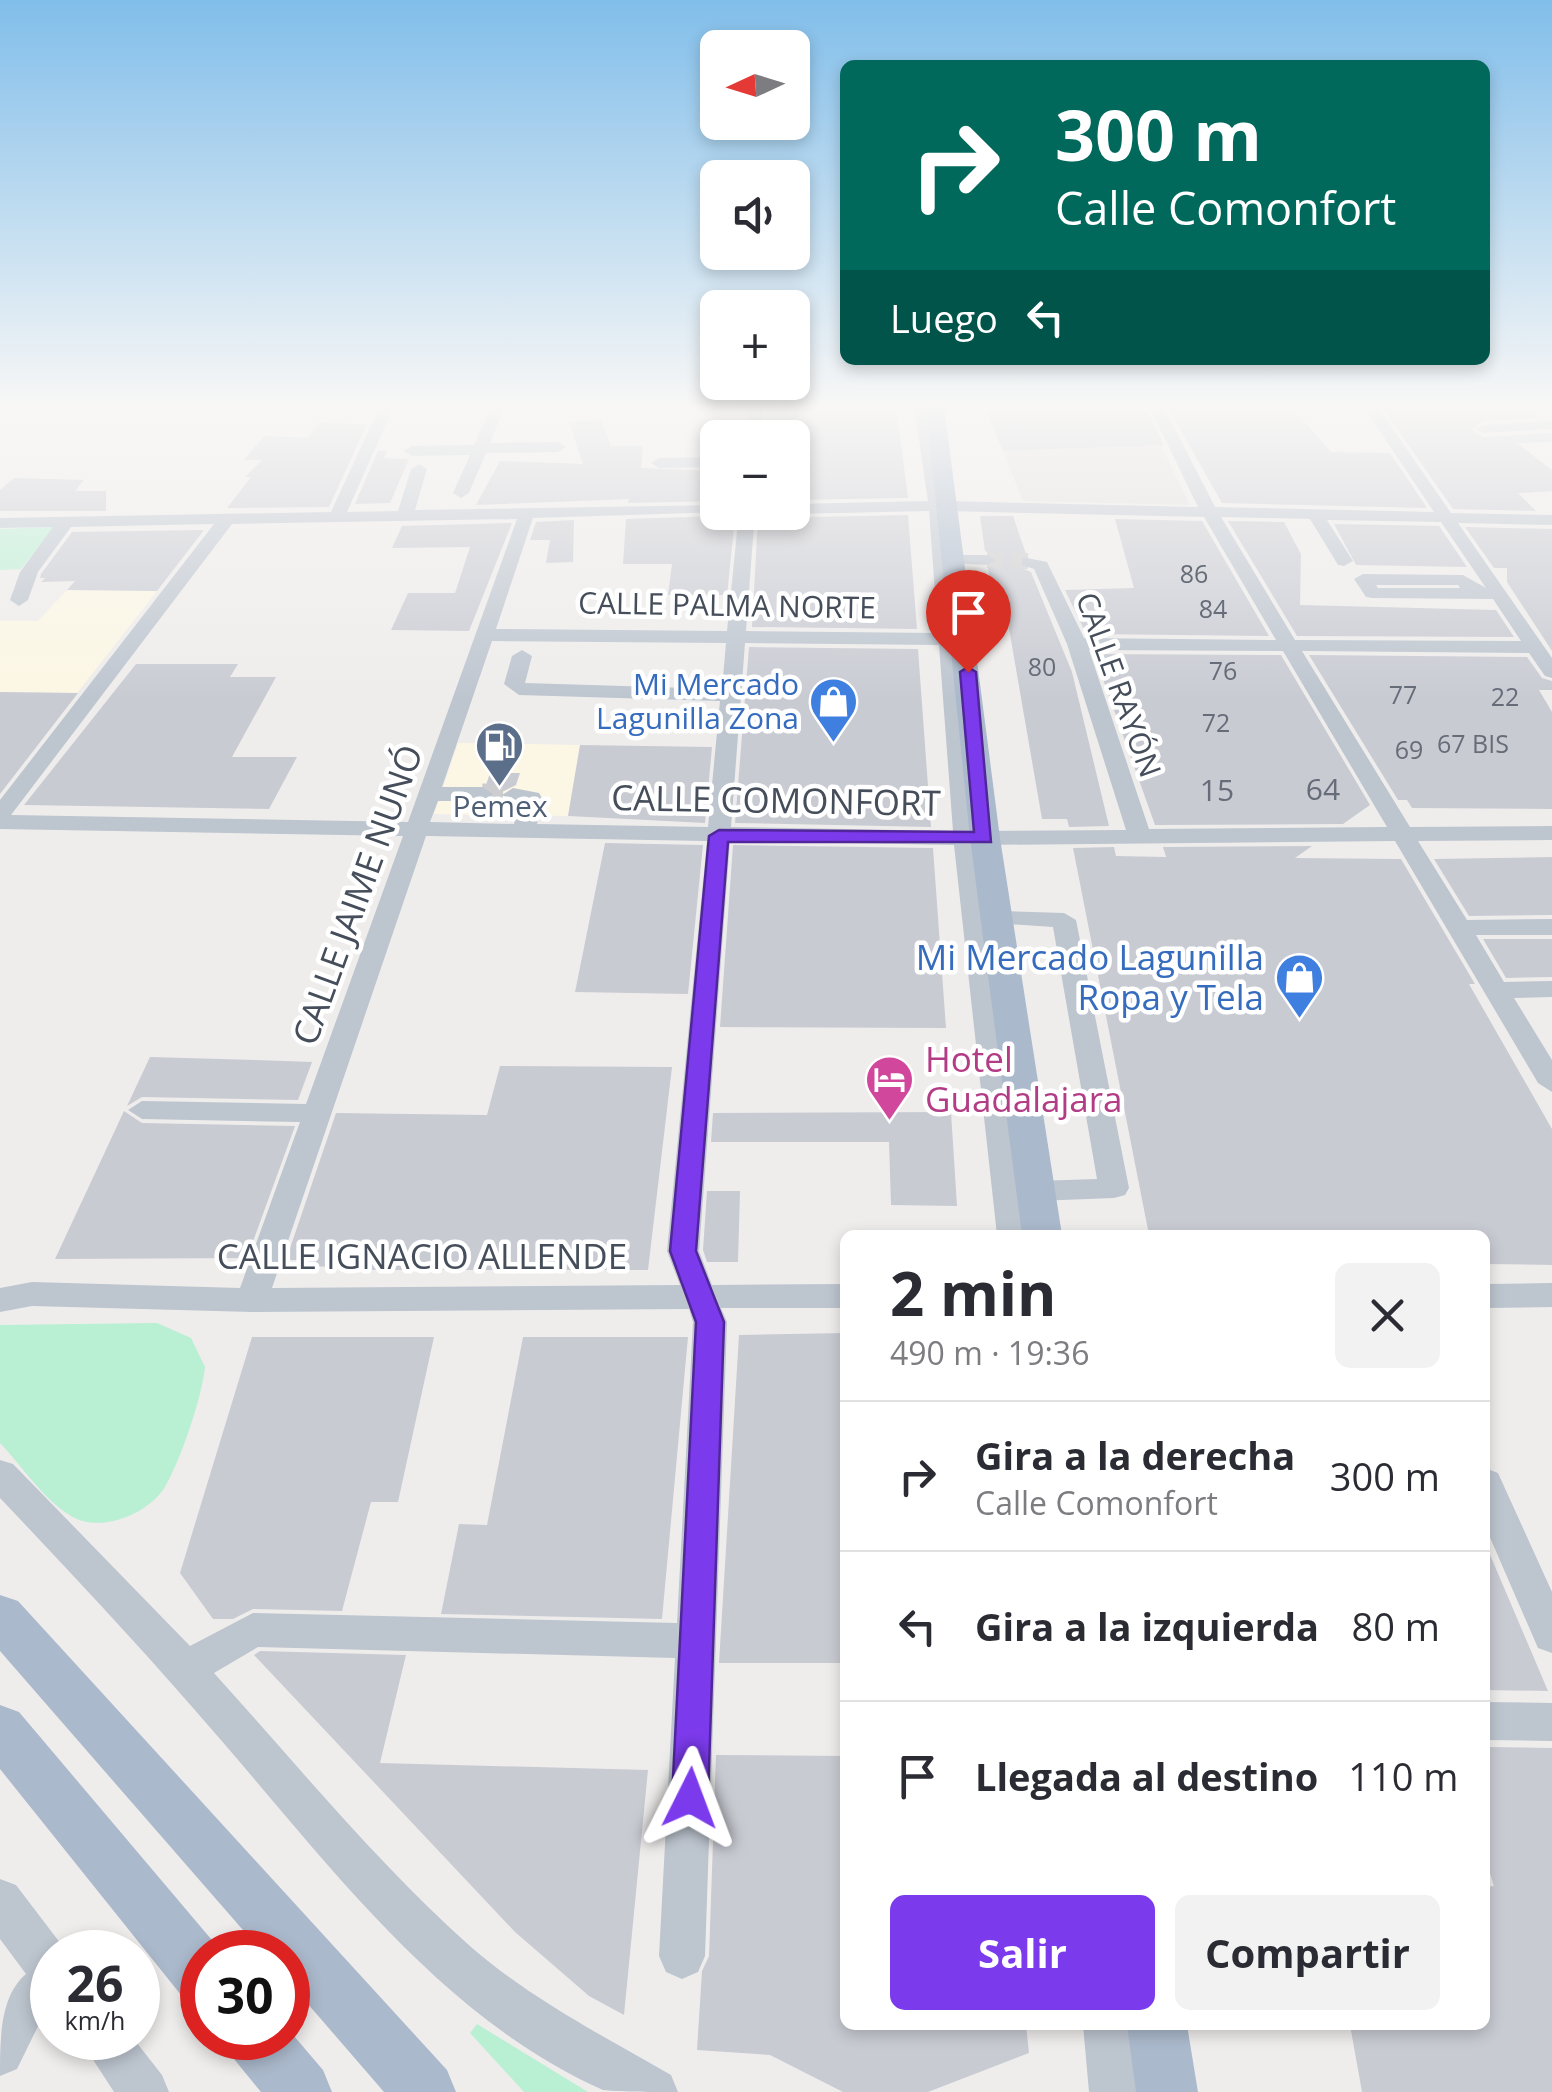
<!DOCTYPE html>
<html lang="es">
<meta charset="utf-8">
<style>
:root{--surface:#fff;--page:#f2f2f3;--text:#2b2b33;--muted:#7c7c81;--line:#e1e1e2;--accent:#7c3aed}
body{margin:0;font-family:"Open Sans",sans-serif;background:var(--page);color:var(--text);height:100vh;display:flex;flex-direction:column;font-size:38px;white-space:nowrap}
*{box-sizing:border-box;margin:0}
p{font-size:32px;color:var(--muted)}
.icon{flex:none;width:55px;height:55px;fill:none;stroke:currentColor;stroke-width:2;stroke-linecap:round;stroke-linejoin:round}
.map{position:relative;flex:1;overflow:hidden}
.drawer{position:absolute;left:840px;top:1230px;width:650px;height:800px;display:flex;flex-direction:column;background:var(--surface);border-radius:15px;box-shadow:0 5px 15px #0003}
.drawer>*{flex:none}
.banner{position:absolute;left:840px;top:60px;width:650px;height:305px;border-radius:15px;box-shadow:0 5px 15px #0003;background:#00695c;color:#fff;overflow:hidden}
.needle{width:65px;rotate:266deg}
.controls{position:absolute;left:700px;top:30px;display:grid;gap:20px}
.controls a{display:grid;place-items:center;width:110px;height:110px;border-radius:15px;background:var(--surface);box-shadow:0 5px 15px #0003;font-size:50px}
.speed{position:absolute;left:30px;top:1930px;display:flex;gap:20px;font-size:50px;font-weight:700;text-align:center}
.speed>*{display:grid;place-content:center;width:130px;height:130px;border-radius:50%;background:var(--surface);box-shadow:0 5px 15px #0003;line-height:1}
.speed small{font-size:25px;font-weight:400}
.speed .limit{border:15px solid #d22;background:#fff;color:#111}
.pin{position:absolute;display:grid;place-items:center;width:85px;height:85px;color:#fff;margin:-102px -42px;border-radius:50% 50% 50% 0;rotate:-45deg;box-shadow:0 0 10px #0007}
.pin .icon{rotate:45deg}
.me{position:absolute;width:110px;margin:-55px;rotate:3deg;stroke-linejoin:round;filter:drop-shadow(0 0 8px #0008)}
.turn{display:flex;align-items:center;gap:35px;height:210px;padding:0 50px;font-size:45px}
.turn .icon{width:130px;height:130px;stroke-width:2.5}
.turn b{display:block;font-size:70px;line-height:85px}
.then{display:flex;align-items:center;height:95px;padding:0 50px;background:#0003;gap:20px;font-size:38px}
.round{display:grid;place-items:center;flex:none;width:105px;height:105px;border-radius:15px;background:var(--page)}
.head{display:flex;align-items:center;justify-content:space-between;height:170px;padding:0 50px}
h1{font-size:60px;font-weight:700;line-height:75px}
.cta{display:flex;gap:20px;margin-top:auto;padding:20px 50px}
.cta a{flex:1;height:115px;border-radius:15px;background:var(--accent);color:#fff;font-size:40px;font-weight:700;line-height:115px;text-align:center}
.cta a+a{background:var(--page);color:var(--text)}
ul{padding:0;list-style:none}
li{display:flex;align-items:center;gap:30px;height:150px;padding:0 50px;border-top:2px solid var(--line)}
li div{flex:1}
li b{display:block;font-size:38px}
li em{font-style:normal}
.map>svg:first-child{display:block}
.commercial{fill:#fcf7e4}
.education{fill:#e0dede}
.green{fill:#b9efd3}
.building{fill:#c9cbd3}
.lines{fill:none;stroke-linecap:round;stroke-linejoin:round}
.minor-tunnel-far1{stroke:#cdcdcf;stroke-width:16;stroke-dasharray:16 9;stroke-linecap:butt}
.minor-tunnel{stroke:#cdcdcf;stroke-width:21;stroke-dasharray:21 10;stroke-linecap:butt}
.minor{fill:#bdc5cf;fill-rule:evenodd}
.major{fill:#abb9cc;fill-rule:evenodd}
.route{fill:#7c3aed;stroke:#51269a;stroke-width:2.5}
.labels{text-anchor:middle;stroke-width:9;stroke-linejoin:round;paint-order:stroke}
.far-number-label{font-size:25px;fill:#666d78}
.far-street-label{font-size:30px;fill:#454e5a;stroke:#fff}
.far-shop-label{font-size:30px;fill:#366cbe;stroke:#fff;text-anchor:end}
.number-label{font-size:30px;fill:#666d78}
.far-service-label{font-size:30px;fill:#4e5e75;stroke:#fff}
.street-label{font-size:35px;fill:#454e5a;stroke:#fff}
.shop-label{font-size:35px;fill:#366cbe;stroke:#fff;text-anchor:end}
.hotel-label{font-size:35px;fill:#b23c85;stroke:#fff;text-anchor:start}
</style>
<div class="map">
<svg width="1552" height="2092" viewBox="0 0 1552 2092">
<rect width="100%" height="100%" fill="#efedec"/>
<!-- commercial -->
<path class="commercial" d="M 67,590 L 157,591 L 77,693 L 0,692 L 0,621 L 38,621 Z
M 458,743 L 580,745 L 568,816 L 434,814 Z"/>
<!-- education -->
<path class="education" d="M 1161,445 L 1190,505 L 1023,501 L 1003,451 Z"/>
<!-- green -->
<path class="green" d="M 54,527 L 21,569 L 0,570 L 0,529 Z
M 157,1323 L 191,1338 L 205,1367 C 202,1397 181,1459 166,1485 C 150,1514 100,1534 71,1516 C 44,1500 21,1465 0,1443 L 0,1325 Z
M 477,2024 L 588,2092 L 524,2092 L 470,2033 Z"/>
<!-- building -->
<path class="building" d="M 768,406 L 896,406 L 908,498 L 792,500 L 792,438 L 765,438 Z
M 1167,406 L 1291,406 L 1331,452 L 1390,453 L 1427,508 L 1222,503 Z
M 1381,406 L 1523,406 L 1540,418 L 1483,421 L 1472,430 L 1483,437 L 1552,433 L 1552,442 L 1517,443 L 1552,470 L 1552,491 L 1518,493 L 1536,511 L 1453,509 Z
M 1088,412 L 1148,412 L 1164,445 L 1003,451 L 987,413 Z
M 601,420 L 611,446 L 643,446 L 641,468 L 718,471 L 718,501 L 628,503 L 629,499 L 476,505 L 500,461 L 583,464 L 569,422 Z
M 318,423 L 367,424 L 329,507 L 227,508 L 251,477 L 245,477 L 262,460 L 244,460 L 264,436 L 308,438 Z
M 378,451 L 387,451 L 384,458 L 409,459 L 390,503 L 355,504 Z
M 14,478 L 84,480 L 75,491 L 106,491 L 106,511 L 0,511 L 0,490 Z
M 908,515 L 917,629 L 752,627 L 758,518 Z
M 718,516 L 735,518 L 727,595 L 668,595 L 672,564 L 623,564 L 626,519 Z
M 980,516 L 1013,516 L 1026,554 L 1020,554 L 1019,567 L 1031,572 L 1072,672 L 1109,826 L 1069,827 L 1067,819 L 1042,819 L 1003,594 L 992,594 L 988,568 L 1000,559 L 985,551 Z
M 1115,519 L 1202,521 L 1269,636 L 1086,634 L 1065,590 L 1134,588 Z
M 574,520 L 573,562 L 546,563 L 550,540 L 530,540 L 536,522 Z
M 1228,521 L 1284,522 L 1301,554 L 1300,605 L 1496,610 L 1514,637 L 1297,636 Z
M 512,523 L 469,631 L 391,630 L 408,593 L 455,593 L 470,547 L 392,548 L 402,526 Z
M 1334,524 L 1439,526 L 1467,567 L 1356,565 Z
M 1465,527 L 1552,529 L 1552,651 L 1507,582 L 1507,568 L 1494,568 Z
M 204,530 L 157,591 L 67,590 L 75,581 L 41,582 L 45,578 L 40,578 L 41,574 L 72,532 Z
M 749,647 L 918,649 L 931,827 L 735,823 Z
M 1094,654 L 1281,655 L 1370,805 L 1343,824 L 1155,825 Z
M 1309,655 L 1527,657 L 1542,678 L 1552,681 L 1552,690 L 1539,690 L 1552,712 L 1552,809 L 1412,808 L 1407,800 L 1398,800 Z
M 136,664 L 238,664 L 230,677 L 276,677 L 232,757 L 297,757 L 269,809 L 24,805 Z
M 0,692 L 78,693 L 0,794 Z
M 580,745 L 712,747 L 705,823 L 568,816 Z
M 490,773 L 520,773 L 516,785 L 498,794 L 510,803 L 508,810 L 477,810 L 497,795 L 486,785 Z
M 605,843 L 703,845 L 688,994 L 575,992 Z
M 733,845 L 933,848 L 946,1028 L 720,1027 Z
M 1312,846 L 1295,858 L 1401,859 L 1475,984 L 1469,984 L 1552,1129 L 1552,1265 L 1485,1264 L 1485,1235 L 1149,1235 L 1073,848 L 1114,847 L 1116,856 L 1166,857 L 1163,847 Z
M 1552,857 L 1552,915 L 1469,916 L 1434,859 Z
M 1483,939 L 1552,939 L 1552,977 L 1506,978 Z
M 150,1057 L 256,1060 L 312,1062 L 298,1100 L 142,1097 L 127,1106 Z
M 500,1066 L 672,1067 L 648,1270 L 375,1270 L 298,1265 L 300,1260 L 286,1260 L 336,1113 L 487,1115 Z
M 124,1111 L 142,1123 L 295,1126 L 247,1258 L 55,1259 Z
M 951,1112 L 957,1206 L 891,1205 L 889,1142 L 711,1142 L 713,1113 Z
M 707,1191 L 740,1191 L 738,1262 L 707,1262 L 703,1250 Z
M 845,1333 L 845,1663 L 719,1663 L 739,1335 Z
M 252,1337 L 434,1337 L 398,1502 L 371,1502 L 342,1611 L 253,1609 L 233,1619 L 213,1619 L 180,1573 Z
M 523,1337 L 688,1337 L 662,1619 L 441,1614 L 459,1524 L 487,1525 Z
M 1485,1543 L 1548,1691 L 1485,1690 Z
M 260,1651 L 406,1655 L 380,1763 L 648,1770 L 624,2015 L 589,1996 L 515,1932 L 254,1655 Z
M 1485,1747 L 1552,1748 L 1552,2092 L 1362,2092 L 1350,2025 L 1485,2025 L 1485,1887 L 1494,1886 L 1485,1858 Z
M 716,1755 L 845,1756 L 845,2025 L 1026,2025 L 1029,2053 L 928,2092 L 843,2092 L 770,2055 L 697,2050 L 702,1971 L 709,1956 Z"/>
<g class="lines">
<!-- minor-tunnel-far1 -->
<path class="minor-tunnel-far1" d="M 987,560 L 1028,561"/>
<!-- minor-tunnel -->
<path class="minor-tunnel" d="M 482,794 L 513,795"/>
<!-- minor -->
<path class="minor" d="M 380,406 L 394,406 L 347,512 L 398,511 L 411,469 L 419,464 L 427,469 L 415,510 L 718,505 L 718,512 L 725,512 L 533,518 L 496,629 L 727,631 L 739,512 L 755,512 L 746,631 L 938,633 L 929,511 L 792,514 L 786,512 L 792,512 L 792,504 L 928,501 L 914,406 L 928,406 L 944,501 L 1198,507 L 1149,406 L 1163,406 L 1215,507 L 1434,512 L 1363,406 L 1377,406 L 1451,513 L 1552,515 L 1552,525 L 1458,523 L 1552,658 L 1552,678 L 1545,676 L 1529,653 L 1302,651 L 1410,827 L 1552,826 L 1552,840 L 1418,841 L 1467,920 L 1552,919 L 1552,935 L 1476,935 L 1504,982 L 1552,981 L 1552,997 L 1514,998 L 1552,1060 L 1552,1092 L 1538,1083 L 1395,841 L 978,845 L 1023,1188 L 1036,1181 L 1097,1179 L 1053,927 L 991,923 L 988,918 L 991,913 L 1000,911 L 1064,913 L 1076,920 L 1129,1188 L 1125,1195 L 1114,1198 L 1036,1201 L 1023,1195 L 1029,1235 L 997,1235 L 954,845 L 730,841 L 699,1251 L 712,1285 L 845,1284 L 845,1308 L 721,1308 L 727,1322 L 705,1956 L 698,1972 L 682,1979 L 666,1972 L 659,1956 L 675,1658 L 258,1647 L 214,1673 C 298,1766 378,1864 471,1947 C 531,1999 603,2036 671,2075 L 678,2092 C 657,2092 622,2092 603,2090 C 443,2019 331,1867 220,1739 C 149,1656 75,1577 0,1498 L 0,1460 L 13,1464 L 190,1646 L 253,1613 L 677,1623 L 693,1322 L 689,1309 L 252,1312 L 32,1306 L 0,1312 L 0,1288 L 32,1282 L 240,1288 L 300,1122 L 142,1119 L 128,1110 L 142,1101 L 306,1104 L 403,836 L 0,829 L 0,800 L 214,524 L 71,527 L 38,572 L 28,600 L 19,606 L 10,600 L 20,572 L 53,527 L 0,528 L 0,518 L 331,512 ZM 945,511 L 1204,517 L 1276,640 L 1084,638 L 1047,562 L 1022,557 L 1022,565 L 1034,569 L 1067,644 L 1126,830 L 976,831 L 958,645 L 973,639 L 957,633 L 950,563 L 987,565 L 996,560 L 987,555 L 949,555 ZM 1221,517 L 1310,519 L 1338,565 L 1344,566 L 1353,561 L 1327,520 L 1441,522 L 1486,588 L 1463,575 L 1363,574 L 1354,579 L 1366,597 L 1372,598 L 1493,599 L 1521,641 L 1295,640 ZM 517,519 L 408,822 L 11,815 L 232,524 ZM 1376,585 L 1458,585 L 1460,588 L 1378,588 ZM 492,641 L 726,643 L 722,689 L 525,683 L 532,656 L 522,650 L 512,656 L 504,684 L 519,695 L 720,701 L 708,827 L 537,824 L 542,798 L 539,793 L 513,788 L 502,795 L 519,803 L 514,824 L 430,822 L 438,801 L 482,801 L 493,794 L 482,787 L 442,787 ZM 745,643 L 939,645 L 953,831 L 731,827 ZM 1089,650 L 1283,651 L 1387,827 L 1149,829 ZM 426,836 L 707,841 L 667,1251 L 680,1285 L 272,1288 Z
M 491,406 L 505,406 L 490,443 L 558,442 L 566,447 L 558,452 L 486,453 L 469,493 L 461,498 L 453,493 L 470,455 L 412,456 L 404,451 L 412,446 L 474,445 Z
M 750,406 L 764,406 L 761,438 L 746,438 Z
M 1552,421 L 1552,429 L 1483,433 L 1476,429 L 1483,425 Z
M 718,457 L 718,467 L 659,468 L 651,463 L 659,458 Z
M 1552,1283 L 1552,1307 L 1485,1308 L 1485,1284 Z
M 1485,1468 L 1498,1473 L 1552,1592 L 1552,1653 L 1538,1648 L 1485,1526 Z
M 1485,1702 L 1552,1703 L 1552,1741 L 1485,1740 Z
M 0,1879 L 16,1885 L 67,1952 L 52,1952 L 52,2011 L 42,2018 L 17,2069 L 0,2076 C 0,2038 0,1996 26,1974 L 0,1939 Z
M 1083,2025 L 1131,2025 L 1137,2092 L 1089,2092 Z
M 79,2038 L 133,2038 L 162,2075 L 169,2092 L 114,2092 Z"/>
<!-- major -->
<path class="major" d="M 926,406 L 944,406 L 1000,838 L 1062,1235 L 1022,1235 L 970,838 Z
M 0,1595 L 18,1601 L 447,2070 L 456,2092 L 384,2092 L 288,1981 L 288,1952 L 262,1952 L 0,1651 Z
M 0,1705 L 19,1712 L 222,1952 L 202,1952 L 202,2003 L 181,1995 L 0,1769 Z
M 1127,2025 L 1187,2025 L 1198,2092 L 1136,2092 Z
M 288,2029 L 323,2070 L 332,2092 L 261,2092 L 234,2059 L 225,2038 L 288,2038 Z"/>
</g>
<!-- sky -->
<linearGradient id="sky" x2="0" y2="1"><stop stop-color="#81beea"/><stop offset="0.58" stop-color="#f8f7f6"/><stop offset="1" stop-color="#f8f7f6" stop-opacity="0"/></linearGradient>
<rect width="1552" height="699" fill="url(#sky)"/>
<!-- route -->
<path class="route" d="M 968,667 L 976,672 L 991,842 L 728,842 L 696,1251 L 724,1322 L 708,1798 L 703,1810 L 690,1815 L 677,1810 L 672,1798 L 696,1322 L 670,1251 L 709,836 L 719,830 L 974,832 L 960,672 Z"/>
<!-- icons -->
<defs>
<symbol id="shop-pin" viewBox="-11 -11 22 30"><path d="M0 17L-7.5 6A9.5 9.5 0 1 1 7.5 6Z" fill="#3f7fe0" stroke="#fff"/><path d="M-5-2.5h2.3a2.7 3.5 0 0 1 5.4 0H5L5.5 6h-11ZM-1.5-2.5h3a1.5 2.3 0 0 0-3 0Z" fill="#fff"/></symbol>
<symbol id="fuel-pin" viewBox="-11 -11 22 30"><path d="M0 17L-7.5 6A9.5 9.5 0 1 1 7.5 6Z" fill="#5c6f8a" stroke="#fff"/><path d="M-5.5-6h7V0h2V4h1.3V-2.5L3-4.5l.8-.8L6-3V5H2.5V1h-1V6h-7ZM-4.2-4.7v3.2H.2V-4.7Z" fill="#fff"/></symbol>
<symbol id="hotel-pin" viewBox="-11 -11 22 30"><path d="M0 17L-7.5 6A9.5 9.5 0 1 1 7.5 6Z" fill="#d1479c" stroke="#fff"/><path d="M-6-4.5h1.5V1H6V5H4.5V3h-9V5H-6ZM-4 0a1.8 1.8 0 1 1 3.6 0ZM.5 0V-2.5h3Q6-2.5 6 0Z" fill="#fff"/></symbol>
</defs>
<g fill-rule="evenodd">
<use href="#shop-pin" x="806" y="674" width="55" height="75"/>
<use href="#fuel-pin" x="472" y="718" width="55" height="75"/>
<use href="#shop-pin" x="1272" y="950" width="55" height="75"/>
<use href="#hotel-pin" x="862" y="1052" width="55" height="75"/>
</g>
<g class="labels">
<!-- far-number labels -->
<g class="far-number-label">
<text x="1194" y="583">86</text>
<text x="1213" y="618">84</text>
<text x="1042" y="676">80</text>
<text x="1223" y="680">76</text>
<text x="1403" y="704">77</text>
<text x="1505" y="706">22</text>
<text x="1216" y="732">72</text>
<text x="1473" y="753">67 BIS</text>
<text x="1409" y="759">69</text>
</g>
<!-- far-street labels -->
<g class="far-street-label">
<text transform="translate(727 606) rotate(1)" y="10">CALLE PALMA NORTE</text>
<text transform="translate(1118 685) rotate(70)" y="10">CALLE RAYÓN</text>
</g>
<!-- far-shop labels -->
<g class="far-shop-label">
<text x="799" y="695">Mi Mercado<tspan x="799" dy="34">Lagunilla Zona</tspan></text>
</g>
<!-- number labels -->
<g class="number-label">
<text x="1323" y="800">64</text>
<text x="1217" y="801">15</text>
</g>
<!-- far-service labels -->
<g class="far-service-label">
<text x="500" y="817">Pemex</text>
</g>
<!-- street labels -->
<g class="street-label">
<text transform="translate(776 801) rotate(1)" y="12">CALLE COMONFORT</text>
<text transform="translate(358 895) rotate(-70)" y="12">CALLE JAIME NUNÓ</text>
<text x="422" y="1269">CALLE IGNACIO ALLENDE</text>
</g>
<!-- shop labels -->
<g class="shop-label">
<text x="1264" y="970">Mi Mercado Lagunilla<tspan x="1264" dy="40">Ropa y Tela</tspan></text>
</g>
<!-- hotel labels -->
<g class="hotel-label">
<text x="925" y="1072">Hotel<tspan x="925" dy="40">Guadalajara</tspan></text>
</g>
</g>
</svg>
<div class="controls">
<a><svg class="needle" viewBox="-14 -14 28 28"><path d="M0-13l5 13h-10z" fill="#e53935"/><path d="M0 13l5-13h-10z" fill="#7c7c81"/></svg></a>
<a><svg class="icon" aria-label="sound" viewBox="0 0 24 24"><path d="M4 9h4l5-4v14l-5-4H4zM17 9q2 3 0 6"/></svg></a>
<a>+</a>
<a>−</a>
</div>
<div class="speed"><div>26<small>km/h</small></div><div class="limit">30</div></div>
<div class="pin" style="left:968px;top:672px;background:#d93025"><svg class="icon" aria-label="arrive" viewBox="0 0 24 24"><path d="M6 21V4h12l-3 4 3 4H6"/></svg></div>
<svg class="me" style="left:690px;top:1798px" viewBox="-20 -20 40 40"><path d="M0-17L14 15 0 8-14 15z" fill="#7c3aed" stroke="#fff" stroke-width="4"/></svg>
<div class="banner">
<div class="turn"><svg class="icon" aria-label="right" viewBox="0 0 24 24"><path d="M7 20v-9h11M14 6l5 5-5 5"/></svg><div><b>300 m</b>Calle Comonfort</div></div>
<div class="then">Luego<svg class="icon" aria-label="left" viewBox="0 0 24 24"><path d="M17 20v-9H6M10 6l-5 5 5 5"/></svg></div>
</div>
<section class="drawer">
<div class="head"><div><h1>2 min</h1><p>490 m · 19:36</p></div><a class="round"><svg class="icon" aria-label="close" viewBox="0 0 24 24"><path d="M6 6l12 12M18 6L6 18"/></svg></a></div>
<ul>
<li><svg class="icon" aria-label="right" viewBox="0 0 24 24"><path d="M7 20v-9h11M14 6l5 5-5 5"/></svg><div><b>Gira a la derecha</b><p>Calle Comonfort</p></div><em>300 m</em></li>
<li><svg class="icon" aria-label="left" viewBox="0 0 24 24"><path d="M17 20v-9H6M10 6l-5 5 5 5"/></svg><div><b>Gira a la izquierda</b></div><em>80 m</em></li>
<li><svg class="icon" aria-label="arrive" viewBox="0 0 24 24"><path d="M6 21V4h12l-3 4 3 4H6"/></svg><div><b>Llegada al destino</b></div><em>110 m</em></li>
</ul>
<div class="cta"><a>Salir</a><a>Compartir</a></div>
</section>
</div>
